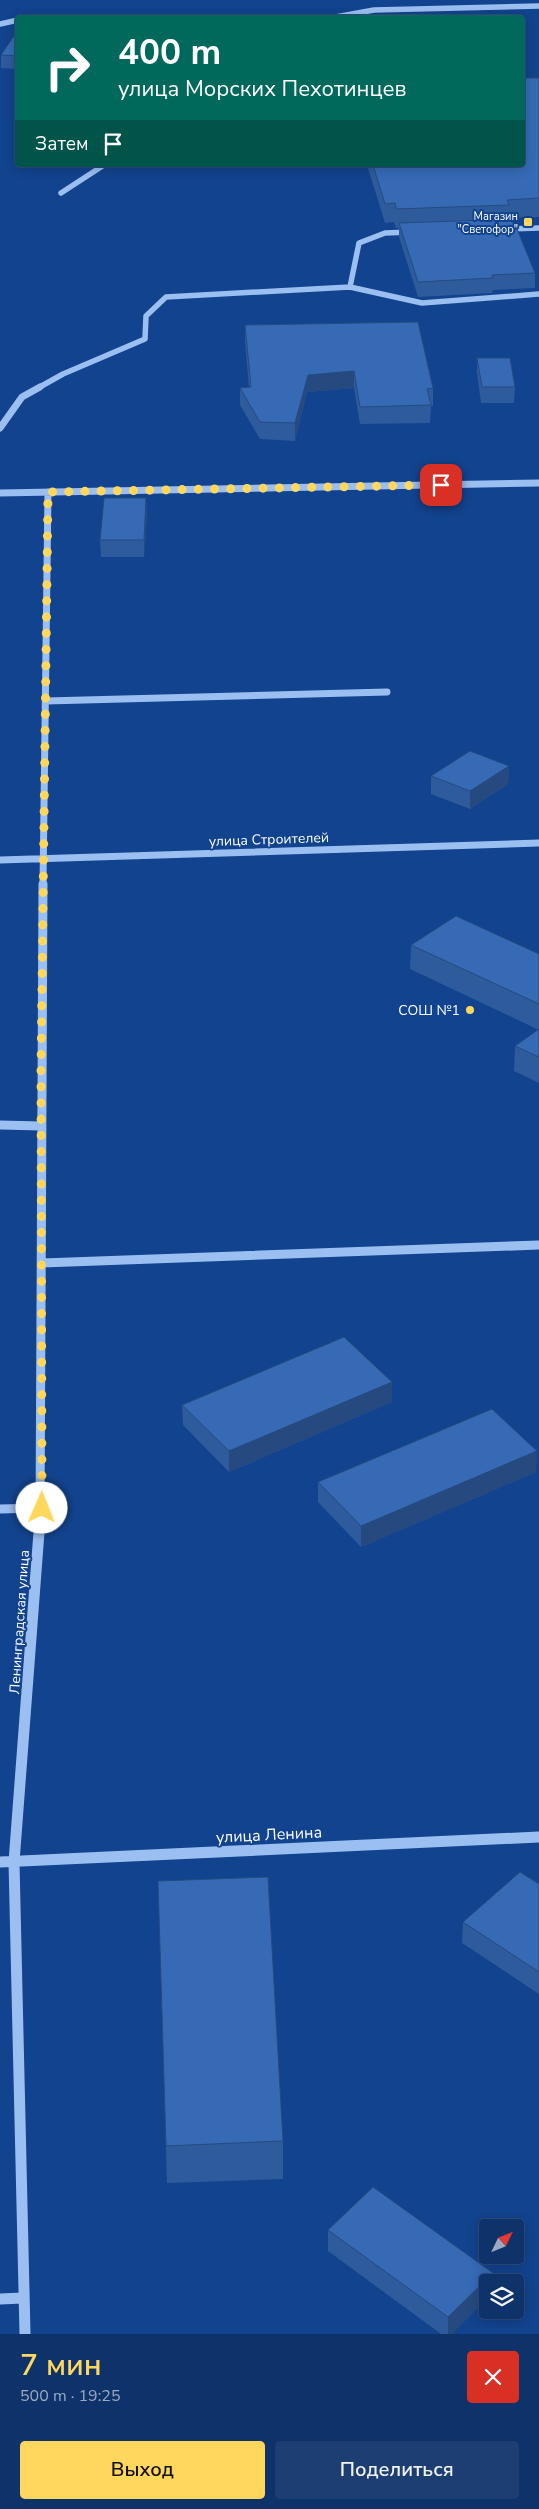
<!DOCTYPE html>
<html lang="ru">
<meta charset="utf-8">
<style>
:root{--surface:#0e326a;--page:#1c3e72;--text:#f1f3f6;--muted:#9baac1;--line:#2e4d7e;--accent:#ffd75c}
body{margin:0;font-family:"Nunito Sans",sans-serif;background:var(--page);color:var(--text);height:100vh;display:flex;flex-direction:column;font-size:19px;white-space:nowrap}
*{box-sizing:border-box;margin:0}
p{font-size:16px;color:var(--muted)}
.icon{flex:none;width:28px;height:28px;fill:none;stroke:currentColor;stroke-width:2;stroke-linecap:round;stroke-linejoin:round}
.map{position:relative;height:2334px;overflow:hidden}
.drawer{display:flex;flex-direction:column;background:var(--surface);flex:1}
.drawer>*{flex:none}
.guide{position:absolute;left:15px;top:15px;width:510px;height:152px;border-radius:5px;box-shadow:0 2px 12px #0003,0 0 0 1px var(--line);background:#00695c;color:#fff;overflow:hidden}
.needle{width:32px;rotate:47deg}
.fabs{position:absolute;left:479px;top:2219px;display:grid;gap:10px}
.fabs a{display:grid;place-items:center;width:45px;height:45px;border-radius:5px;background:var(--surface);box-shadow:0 2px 12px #0003,0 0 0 1px var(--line);font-size:25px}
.pin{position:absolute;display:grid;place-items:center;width:42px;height:42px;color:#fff;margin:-21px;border-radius:10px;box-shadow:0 2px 8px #0006}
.me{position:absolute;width:55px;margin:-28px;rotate:1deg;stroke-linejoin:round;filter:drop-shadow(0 0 4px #0008)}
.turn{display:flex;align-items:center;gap:18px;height:105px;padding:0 20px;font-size:22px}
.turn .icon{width:65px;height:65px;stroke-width:2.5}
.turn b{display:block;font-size:35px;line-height:42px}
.then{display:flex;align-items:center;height:48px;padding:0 20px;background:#0003;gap:10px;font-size:19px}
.round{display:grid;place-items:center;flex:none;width:52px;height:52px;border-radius:5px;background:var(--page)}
.summary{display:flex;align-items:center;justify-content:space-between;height:85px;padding:0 20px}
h1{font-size:30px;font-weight:600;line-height:38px;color:var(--accent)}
.button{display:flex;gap:10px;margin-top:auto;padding:10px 20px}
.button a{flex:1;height:58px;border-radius:5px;background:var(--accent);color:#111;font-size:20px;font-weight:600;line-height:58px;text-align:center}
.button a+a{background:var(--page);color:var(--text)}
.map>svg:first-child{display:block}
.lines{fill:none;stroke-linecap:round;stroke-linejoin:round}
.minor-far3{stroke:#9bbff1;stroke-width:5.5}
.minor-far2{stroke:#9bbff1;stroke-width:7}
.minor-far1{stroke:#9bbff1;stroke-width:9}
.minor{stroke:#9bbff1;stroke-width:11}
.wall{fill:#2e5b9c}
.shaded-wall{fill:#264a7f}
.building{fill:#366ab5;stroke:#264a7f}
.route{stroke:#ffd75c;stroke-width:9;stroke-dasharray:0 16.2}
.poi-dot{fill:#ffd75c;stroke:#12438e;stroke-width:2}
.labels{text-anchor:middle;stroke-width:4;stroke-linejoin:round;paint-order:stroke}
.far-poi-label{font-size:11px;fill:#fff;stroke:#12438e;text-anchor:end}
.street-label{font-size:14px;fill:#fff;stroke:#12438e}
.poi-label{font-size:14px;fill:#fff;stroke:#12438e;text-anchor:end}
.near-street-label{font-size:16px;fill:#fff;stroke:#12438e}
</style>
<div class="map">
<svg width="539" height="2334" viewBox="0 0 539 2334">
<rect width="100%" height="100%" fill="#12438e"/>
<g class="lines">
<!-- minor-far3 -->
<path class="minor-far3" d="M 330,18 L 374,10 L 539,6
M 0,24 L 18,20
M 61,193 L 104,165
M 505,229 L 539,228
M 350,287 L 359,243 L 385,233 L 410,232
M 38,388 L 63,374 L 145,339 L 146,316 L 166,297 L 350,287 L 422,303 L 539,294"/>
<!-- minor-far2 -->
<path class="minor-far2" d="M 0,428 L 22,397 L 40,387
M 0,493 L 539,483
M 46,701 L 387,692
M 0,860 L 539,843
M 43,885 L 48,492"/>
<!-- minor-far1 -->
<path class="minor-far1" d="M 0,1125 L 41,1126
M 42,1263 L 539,1245
M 0,1509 L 41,1508
M 40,1521 L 43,884"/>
<!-- minor -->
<path class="minor" d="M 0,1862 L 539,1837
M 0,2299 L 23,2298
M 25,2334 L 14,1862 L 40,1519"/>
</g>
<!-- wall -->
<path class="wall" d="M 18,30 L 18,69 L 1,68 L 1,55 Z
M 539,78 L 539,217 L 509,218 L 508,219 L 535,273 L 535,288 L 493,290 L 492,293 L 418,297 L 399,237 L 399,228 L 396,228 L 394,222 L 385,223 L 367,165 L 522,165 Z
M 245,325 L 433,388 L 433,406 L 431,406 L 430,423 L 360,424 L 354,388 L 307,392 L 295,441 L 260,439 L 240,405 L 240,388 L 249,387 L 245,342 Z
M 477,358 L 515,387 L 514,403 L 481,403 L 477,373 Z
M 146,498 L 147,515 L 144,557 L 101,557 L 100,540 Z
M 509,766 L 508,784 L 470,809 L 431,794 L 431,776 Z
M 411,945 L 539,954 L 539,1083 L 514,1071 L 515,1046 L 539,1030 L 410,969 Z
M 392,1402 L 229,1472 L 183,1425 L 182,1405 Z
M 536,1472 L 361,1547 L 318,1502 L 318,1482 Z
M 158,1881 L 283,2141 L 283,2179 L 167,2183 Z
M 539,1884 L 539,1994 L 462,1943 L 463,1922 Z
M 328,2230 L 493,2273 L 492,2282 L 488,2282 L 452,2334 L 441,2334 L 328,2251 Z"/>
<!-- shaded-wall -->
<path class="shaded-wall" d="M 354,371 L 354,388 L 307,392 L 295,441 L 295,423 L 308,375 Z
M 146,498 L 147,515 L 144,557 L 144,540 Z
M 509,766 L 508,784 L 470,809 L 470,791 Z
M 392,1382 L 392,1402 L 229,1472 L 229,1451 Z
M 537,1451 L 536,1472 L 361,1547 L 361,1526 Z
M 493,2273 L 492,2282 L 488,2282 L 488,2298 L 452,2334 L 448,2334 L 448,2317 Z"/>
<!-- building -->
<path class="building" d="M 18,30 L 18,56 L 1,55 Z
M 522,78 L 539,78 L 539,198 L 507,200 L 509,205 L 396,209 L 395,203 L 385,204 L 373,165 L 522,165 Z
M 513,219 L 535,273 L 492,275 L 493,278 L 418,282 L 399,223 Z
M 418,322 L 433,388 L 427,389 L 431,405 L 360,407 L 354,371 L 308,375 L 295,423 L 260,422 L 240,388 L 251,387 L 245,325 Z
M 477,358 L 510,358 L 515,387 L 482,387 Z
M 104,498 L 146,498 L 144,540 L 100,540 Z
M 470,751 L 509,766 L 470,791 L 431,776 Z
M 456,916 L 539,954 L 539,1004 L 411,945 Z
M 539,1029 L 539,1057 L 515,1046 Z
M 344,1337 L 392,1382 L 229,1451 L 182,1405 Z
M 492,1409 L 537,1451 L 361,1526 L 318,1482 Z
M 520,1872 L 539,1884 L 539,1972 L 463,1922 Z
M 268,1877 L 283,2141 L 166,2146 L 158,1881 Z
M 373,2187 L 493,2273 L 448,2317 L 328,2230 Z"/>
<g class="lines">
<!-- route -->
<path class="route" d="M 42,1508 L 41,1071 L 48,492 L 441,485"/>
</g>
<!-- markers -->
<g class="poi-dot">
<rect x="523" y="217" width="10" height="10" rx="2.5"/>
<circle cx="470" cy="1010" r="5"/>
</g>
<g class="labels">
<!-- far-poi labels -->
<g class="far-poi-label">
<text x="518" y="220">Магазин<tspan x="518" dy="13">"Светофор"</tspan></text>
</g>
<!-- street labels -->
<g class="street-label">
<text transform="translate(269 839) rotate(-2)" y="5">улица Строителей</text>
<text transform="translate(19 1622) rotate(-86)" y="5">Ленинградская улица</text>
</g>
<!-- poi labels -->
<g class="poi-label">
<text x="460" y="1015">СОШ №1</text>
</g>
<!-- near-street labels -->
<g class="near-street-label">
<text transform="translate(269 1834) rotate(-3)" y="6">улица Ленина</text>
</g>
</g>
</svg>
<div class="fabs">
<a><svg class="needle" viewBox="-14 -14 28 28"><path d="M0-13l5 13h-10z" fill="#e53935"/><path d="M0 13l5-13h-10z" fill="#9baac1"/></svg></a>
<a><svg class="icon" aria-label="layers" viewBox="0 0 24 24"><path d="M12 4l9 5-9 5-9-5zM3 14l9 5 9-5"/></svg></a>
</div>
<div class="pin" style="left:441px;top:485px;background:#d93025"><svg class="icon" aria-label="arrive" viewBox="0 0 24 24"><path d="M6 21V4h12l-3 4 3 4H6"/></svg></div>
<svg class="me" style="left:42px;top:1508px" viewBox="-20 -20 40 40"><circle r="19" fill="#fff"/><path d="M0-13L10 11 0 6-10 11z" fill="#ffd75c"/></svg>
<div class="guide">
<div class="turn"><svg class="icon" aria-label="right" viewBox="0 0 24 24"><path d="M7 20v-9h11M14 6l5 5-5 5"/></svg><div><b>400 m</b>улица Морских Пехотинцев</div></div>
<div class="then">Затем<svg class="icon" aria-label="arrive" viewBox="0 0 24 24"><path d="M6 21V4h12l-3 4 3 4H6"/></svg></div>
</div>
</div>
<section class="drawer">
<div class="summary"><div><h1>7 мин</h1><p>500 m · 19:25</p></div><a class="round" style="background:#d93025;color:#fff"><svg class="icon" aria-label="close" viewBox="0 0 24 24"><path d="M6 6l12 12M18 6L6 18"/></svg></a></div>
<div class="button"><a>Выход</a><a>Поделиться</a></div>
</section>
